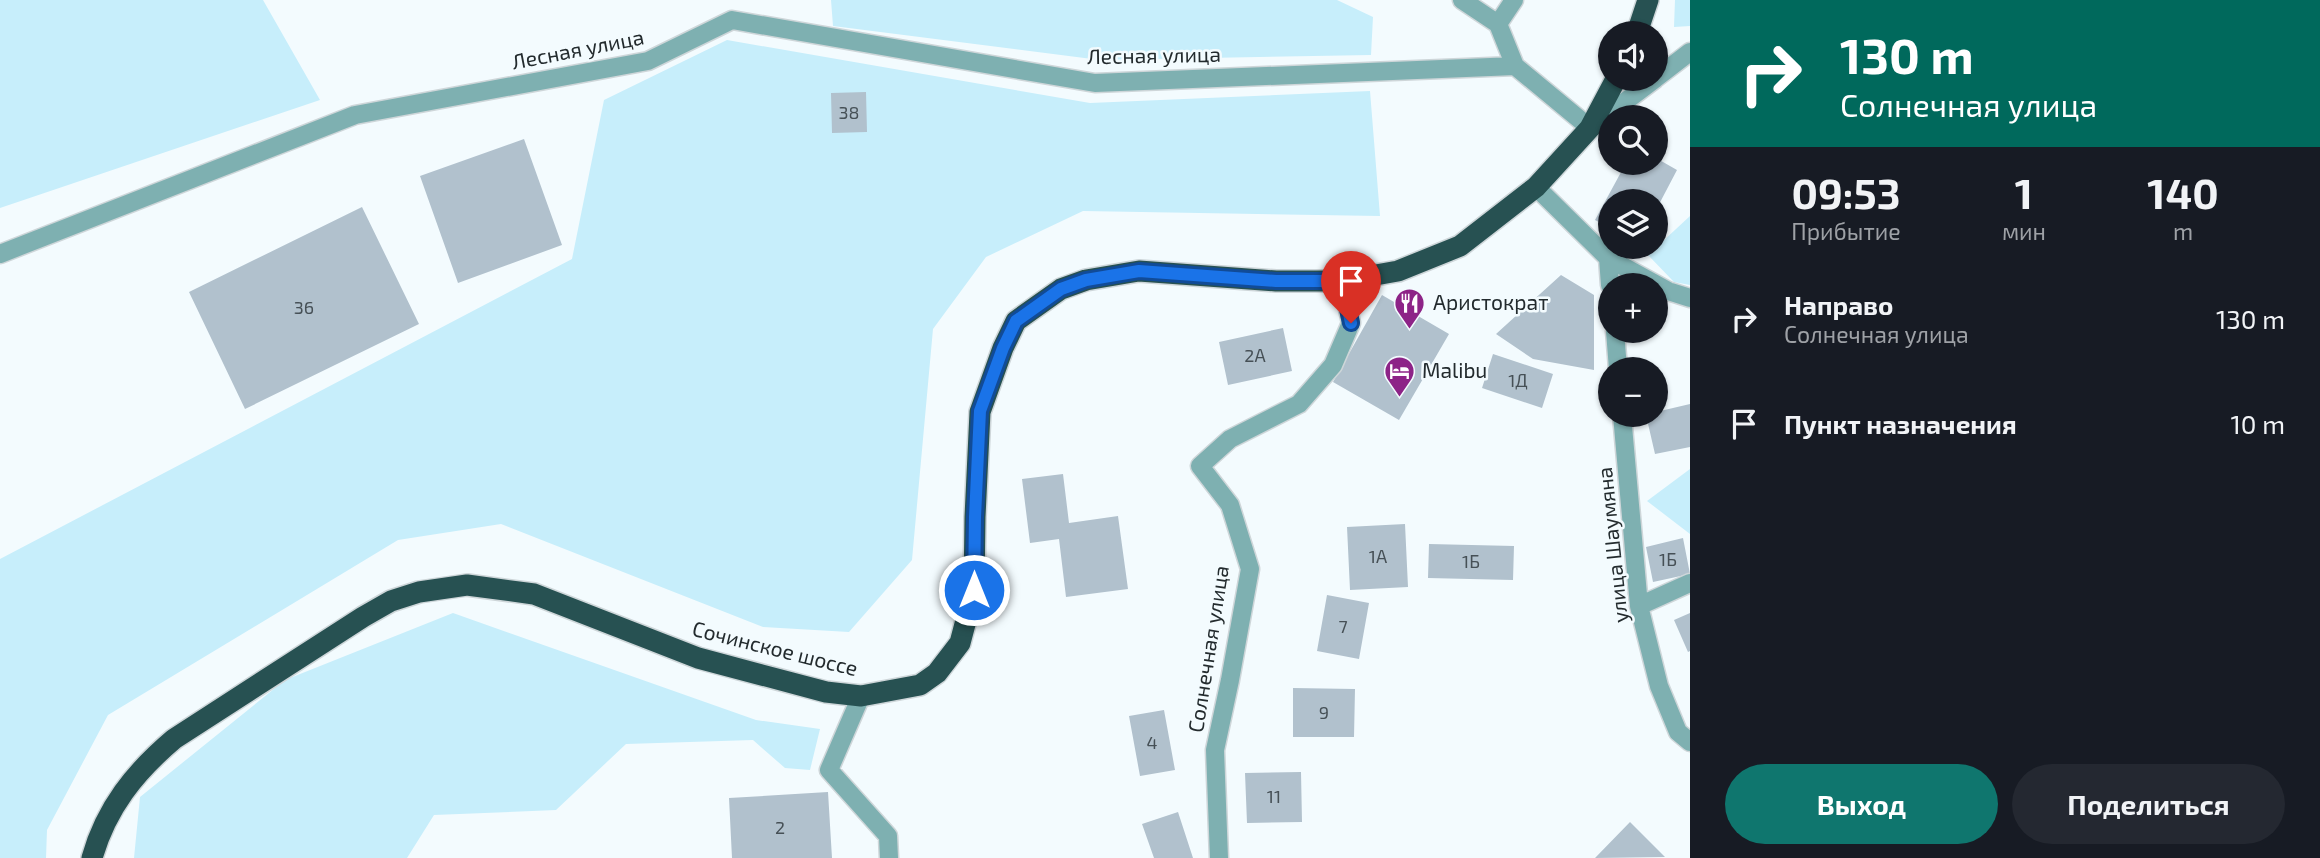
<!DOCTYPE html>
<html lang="ru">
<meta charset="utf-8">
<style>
:root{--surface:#171b24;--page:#242831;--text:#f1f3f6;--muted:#9ea1a6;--accent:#0f766e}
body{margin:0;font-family:"Exo 2",sans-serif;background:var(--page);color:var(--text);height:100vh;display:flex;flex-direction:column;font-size:26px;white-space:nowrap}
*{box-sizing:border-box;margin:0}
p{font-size:23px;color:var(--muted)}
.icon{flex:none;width:38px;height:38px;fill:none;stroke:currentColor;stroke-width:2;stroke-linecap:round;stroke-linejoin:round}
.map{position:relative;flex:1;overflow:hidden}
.drawer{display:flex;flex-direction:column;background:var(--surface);width:630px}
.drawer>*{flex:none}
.hud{background:#00695c;color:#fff;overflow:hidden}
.fabs{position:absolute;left:1598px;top:21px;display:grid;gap:14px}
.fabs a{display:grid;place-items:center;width:70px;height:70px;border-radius:50%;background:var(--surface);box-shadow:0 2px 5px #0004;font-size:35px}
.pin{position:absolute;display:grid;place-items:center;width:60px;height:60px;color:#fff;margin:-72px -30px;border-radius:50% 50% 50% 0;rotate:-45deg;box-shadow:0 0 7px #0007}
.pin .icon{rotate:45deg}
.me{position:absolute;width:77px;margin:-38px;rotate:0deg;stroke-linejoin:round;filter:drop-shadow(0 0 5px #0008)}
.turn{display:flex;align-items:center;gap:24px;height:147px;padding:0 35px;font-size:32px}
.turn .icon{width:91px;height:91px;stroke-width:2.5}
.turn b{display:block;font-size:49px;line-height:60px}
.eta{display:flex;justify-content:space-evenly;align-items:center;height:119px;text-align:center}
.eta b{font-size:42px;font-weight:700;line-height:49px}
.action{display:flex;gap:14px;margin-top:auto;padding:14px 35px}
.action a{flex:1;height:80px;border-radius:42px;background:var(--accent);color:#fff;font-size:28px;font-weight:700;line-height:80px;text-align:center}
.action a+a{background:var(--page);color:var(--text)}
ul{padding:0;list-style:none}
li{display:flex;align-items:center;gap:21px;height:105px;padding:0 35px}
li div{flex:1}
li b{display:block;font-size:26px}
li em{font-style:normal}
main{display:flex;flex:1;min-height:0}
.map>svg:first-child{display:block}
.green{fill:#c7eefb}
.building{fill:#b1c1cd}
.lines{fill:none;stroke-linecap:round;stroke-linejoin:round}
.minor-casing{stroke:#ced6d9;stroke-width:21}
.highway-casing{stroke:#ced6d9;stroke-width:24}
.minor{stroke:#7eb0b1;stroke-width:18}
.highway{stroke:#275152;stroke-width:21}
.route-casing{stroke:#114b97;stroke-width:18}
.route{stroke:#1a73e8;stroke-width:12}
.labels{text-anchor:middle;stroke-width:5;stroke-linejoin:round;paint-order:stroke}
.number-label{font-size:18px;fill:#465056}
.street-label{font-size:21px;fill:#232b2e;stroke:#f3fbfe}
.poi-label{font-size:21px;fill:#232b2e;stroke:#f3fbfe;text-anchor:start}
</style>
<main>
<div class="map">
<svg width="1690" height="858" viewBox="0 0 1690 858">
<rect width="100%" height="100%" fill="#f3fbfe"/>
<!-- green -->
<path class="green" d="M 0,0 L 263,0 L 320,100 L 0,208 Z
M 831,0 L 1337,0 L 1373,17 L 1371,55 L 1100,60 L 833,26 Z
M 1675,0 L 1690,0 L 1690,26 L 1674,27 Z
M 727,40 L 1090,103 L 1370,91 L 1380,216 L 1083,211 L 986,257 L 933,329 L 912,560 L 849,632 L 763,627 L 501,524 L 398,540 L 108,715 L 47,830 L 46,858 L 0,858 L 0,559 L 572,259 L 604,100 Z
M 1690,216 L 1690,285 L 1674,282 L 1648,255 Z
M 1690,469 L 1690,534 L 1647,501 Z
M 453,613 L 756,720 L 820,729 L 810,770 L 785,768 L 753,740 L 626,744 L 556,810 L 434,815 L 407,858 L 134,858 L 140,797 L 285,680 Z"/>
<!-- building -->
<path class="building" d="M 866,92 L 867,132 L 832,133 L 831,93 Z
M 524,139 L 562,245 L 458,283 L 420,176 Z
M 1656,158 L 1677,170 L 1656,210 L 1656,201 L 1610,201 L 1610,228 L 1595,220 L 1626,163 L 1656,163 Z
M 362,207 L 419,324 L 245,409 L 189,292 Z
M 1561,275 L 1594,295 L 1594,370 L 1533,359 L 1496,334 Z
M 1382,295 L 1449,334 L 1399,420 L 1333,382 Z
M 1283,328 L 1292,371 L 1228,385 L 1219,342 Z
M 1493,354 L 1553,374 L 1542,408 L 1482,388 Z
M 1690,404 L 1690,447 L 1655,454 L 1646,415 L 1656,415 L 1656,412 Z
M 1063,474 L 1069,523 L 1118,516 L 1128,589 L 1066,597 L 1059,539 L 1030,543 L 1022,479 Z
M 1405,524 L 1408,587 L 1350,590 L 1347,527 Z
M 1683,538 L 1690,574 L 1653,582 L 1646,547 Z
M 1429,544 L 1514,546 L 1513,580 L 1428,578 Z
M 1327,595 L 1369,603 L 1359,659 L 1317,651 Z
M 1690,613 L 1690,651 L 1688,652 L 1674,620 Z
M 1293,688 L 1355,689 L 1354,737 L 1293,737 Z
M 1164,710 L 1175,770 L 1140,776 L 1129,716 Z
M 1301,772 L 1302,822 L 1247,823 L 1245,773 Z
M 828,792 L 832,858 L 732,858 L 729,798 Z
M 1178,812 L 1193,858 L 1154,858 L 1142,824 Z
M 1630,822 L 1665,857 L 1595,858 Z"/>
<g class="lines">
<defs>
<path id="minor" d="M 1462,0 L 1498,24
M 1514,0 L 1498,24 L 1515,66 L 1590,128 L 1655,79
M 1656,78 L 1690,52
M 1536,187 L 1608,258 L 1610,285
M 0,254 L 355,115 L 648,61 L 732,20 L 1095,83 L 1515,66
M 1608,258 L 1668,291 L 1690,298
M 1615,331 L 1618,369
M 1622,415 L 1639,606 L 1659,686 L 1678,732 L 1690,742
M 1639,606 L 1690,583
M 861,696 L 829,770 L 888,836 L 889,858
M 1219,858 L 1215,750 L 1230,680 L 1250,569 L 1230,505 L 1200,466 L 1230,439 L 1299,404 L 1333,365 L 1351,323 L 1342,281"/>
<path id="highway" d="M 1637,33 L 1648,0
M 92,858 C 106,808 135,772 174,739 L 363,617 L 391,601 L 419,592 L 467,585 L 534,594 L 698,658 L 826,692 L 861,696 L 920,685 L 937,673 L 960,643 L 974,590 L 975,517 L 980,412 L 1003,348 L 1016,321 L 1061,289 L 1086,280 L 1139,271 L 1276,281 L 1342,281 L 1398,271 L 1460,246 L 1536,187 L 1590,128 L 1616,79"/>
</defs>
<!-- minor casing -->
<use href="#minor" class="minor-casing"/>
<!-- highway casing -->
<use href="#highway" class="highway-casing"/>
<!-- minor -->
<use href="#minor" class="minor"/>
<!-- highway -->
<use href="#highway" class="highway"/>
</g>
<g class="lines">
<defs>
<path id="route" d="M 974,590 L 975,517 L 980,411 L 1003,348 L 1016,321 L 1061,289 L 1086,280 L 1139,271 L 1276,281 L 1342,281 L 1351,323"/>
</defs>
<!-- route casing -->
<use href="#route" class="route-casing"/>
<!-- route -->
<use href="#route" class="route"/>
</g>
<!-- icons -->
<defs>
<symbol id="restaurant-pin" viewBox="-11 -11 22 30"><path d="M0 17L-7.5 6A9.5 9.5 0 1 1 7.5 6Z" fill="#8d2387" stroke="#f3fbfe"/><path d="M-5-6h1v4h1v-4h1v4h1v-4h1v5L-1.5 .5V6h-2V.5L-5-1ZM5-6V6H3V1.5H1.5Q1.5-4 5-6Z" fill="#fff"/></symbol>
<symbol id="hotel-pin" viewBox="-11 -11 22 30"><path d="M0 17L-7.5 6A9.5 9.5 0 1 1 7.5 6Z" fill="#8d2387" stroke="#f3fbfe"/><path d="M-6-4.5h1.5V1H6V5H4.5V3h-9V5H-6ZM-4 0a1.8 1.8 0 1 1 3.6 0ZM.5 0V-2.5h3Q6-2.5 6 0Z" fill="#fff"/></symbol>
</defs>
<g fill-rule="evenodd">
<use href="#restaurant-pin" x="1392" y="286" width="35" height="47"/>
<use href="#hotel-pin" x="1382" y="354" width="35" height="47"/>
</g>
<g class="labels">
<!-- number labels -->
<g class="number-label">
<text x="849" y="119">38</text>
<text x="304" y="314">36</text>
<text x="1255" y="362">2А</text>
<text x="1518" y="387">1Д</text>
<text x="1378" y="563">1А</text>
<text x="1668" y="566">1Б</text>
<text x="1471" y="568">1Б</text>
<text x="1343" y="633">7</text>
<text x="1324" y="719">9</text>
<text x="1152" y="749">4</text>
<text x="1274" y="803">11</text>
<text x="780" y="834">2</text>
</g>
<!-- street labels -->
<g class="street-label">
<text transform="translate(578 50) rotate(-11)" y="7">Лесная улица</text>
<text transform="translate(1154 56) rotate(-1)" y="7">Лесная улица</text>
<text transform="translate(1613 545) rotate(-96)" y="7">улица Шаумяна</text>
<text transform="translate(775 649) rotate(14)" y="7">Сочинское шоссе</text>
<text transform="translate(1209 649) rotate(-81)" y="7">Солнечная улица</text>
</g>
<!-- poi labels -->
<g class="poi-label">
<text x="1433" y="310">Аристократ</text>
<text x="1422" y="378">Malibu</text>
</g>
</g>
</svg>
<div class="fabs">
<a><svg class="icon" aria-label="sound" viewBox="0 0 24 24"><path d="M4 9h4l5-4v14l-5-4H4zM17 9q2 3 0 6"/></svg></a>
<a><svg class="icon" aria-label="search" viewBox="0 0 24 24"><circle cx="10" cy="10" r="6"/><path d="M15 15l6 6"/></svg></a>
<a><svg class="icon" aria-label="layers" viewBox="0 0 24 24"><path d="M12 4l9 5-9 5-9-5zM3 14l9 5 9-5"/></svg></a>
<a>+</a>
<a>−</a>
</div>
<div class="pin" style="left:1351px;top:323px;background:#d93025"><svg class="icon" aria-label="arrive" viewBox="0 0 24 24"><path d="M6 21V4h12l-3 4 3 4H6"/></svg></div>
<svg class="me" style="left:974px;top:590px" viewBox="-20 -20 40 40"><circle r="17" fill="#1a73e8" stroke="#fff" stroke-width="3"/><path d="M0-11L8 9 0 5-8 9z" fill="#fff"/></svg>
</div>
<section class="drawer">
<div class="hud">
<div class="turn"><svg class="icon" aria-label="right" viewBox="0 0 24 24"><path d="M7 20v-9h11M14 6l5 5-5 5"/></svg><div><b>130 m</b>Солнечная улица</div></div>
</div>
<div class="eta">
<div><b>09:53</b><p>Прибытие</p></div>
<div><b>1</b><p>мин</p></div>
<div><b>140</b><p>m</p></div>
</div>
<ul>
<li><svg class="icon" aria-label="right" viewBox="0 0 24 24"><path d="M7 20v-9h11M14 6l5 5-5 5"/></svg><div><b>Направо</b><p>Солнечная улица</p></div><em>130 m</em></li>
<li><svg class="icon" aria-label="arrive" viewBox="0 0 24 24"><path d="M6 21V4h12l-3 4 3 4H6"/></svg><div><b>Пункт назначения</b></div><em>10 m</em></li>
</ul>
<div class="action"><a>Выход</a><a>Поделиться</a></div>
</section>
</main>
